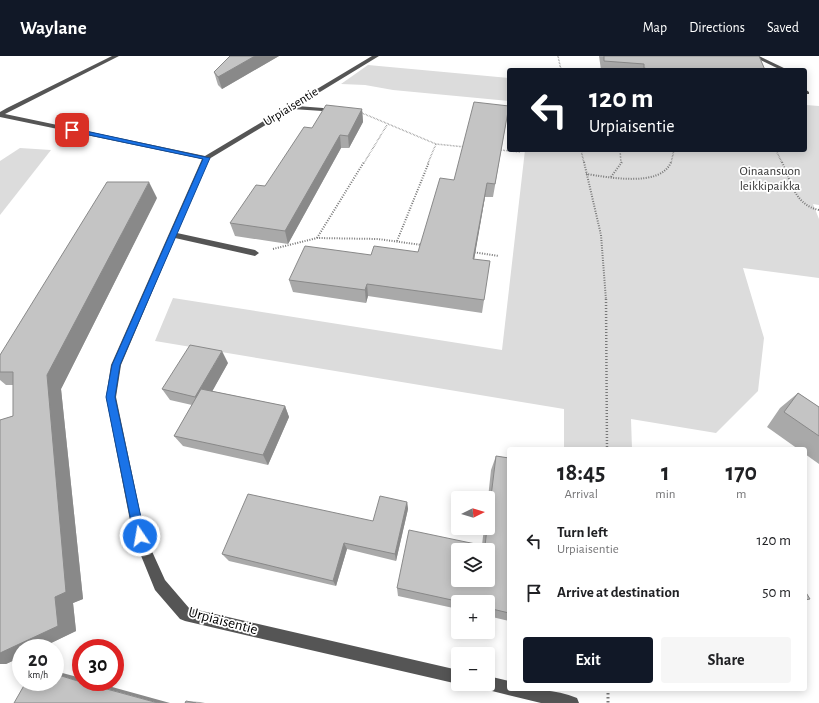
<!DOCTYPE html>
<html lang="en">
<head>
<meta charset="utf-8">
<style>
	:root { --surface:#fff; --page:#f6f6f6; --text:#202124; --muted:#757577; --accent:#111827 }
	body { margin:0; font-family:"Alegreya Sans",sans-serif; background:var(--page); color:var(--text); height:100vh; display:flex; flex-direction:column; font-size:15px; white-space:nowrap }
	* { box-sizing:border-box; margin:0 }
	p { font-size:13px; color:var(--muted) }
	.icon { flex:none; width:22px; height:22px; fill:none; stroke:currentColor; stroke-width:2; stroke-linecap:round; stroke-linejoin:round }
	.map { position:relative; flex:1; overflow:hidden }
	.side { position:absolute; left:507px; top:391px; width:300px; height:244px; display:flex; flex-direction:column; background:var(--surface); border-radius:4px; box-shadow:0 2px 10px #0003 }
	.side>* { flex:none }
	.top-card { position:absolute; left:507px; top:12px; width:300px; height:84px; border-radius:4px; box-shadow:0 2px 10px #0003; background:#111827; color:#fff; overflow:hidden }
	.needle { width:26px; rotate:85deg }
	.tools { position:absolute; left:451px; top:435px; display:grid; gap:8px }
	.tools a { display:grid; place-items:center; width:44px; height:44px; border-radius:4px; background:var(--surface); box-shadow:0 2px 10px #0003; font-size:20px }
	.speed { position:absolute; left:12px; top:583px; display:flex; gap:8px; font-size:20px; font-weight:700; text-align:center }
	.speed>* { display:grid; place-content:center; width:52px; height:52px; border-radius:50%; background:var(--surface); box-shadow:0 2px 10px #0003; line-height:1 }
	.speed small { font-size:10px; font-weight:400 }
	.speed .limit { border:6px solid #d22; background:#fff; color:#111 }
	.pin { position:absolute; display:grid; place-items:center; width:34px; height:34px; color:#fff; margin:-17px; border-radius:8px; box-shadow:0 2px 6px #0006 }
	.me { position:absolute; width:44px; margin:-22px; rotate:348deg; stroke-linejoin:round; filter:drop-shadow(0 0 3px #0008) }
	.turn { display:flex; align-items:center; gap:14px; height:84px; padding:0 16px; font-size:18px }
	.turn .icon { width:52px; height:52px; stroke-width:2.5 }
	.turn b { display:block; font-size:28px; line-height:34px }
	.eta { display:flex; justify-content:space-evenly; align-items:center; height:68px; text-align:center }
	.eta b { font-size:24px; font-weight:600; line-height:28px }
	.cta { display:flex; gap:8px; margin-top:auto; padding:8px 16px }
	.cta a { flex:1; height:46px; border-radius:4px; background:var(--accent); color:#fff; font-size:16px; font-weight:600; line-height:46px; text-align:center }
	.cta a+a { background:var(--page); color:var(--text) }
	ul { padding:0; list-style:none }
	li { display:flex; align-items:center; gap:12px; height:52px; padding:0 16px }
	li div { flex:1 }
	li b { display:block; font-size:15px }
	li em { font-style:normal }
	header { display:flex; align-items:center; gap:24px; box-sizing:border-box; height:56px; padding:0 20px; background:var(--accent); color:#fff }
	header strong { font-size:19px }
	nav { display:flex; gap:22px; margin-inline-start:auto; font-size:14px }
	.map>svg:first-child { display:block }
</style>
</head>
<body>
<header>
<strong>Waylane</strong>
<nav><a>Map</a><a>Directions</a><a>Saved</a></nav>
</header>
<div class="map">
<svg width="819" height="647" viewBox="0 0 819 647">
	<rect width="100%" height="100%" fill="#fff"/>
	<g fill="#dcdcdc">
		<polygon points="368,9 509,22 509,45 393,34 365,29 341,28"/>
		<polygon points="806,49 819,50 819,149 813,148 819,163 819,222 743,212 764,282 758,335 716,377 631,363 632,393 564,393 564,353 155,285 173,242 502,294 525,94 805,94"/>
		<polygon points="20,92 51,94 0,159 0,105"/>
	</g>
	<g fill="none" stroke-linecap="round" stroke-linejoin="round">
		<g stroke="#777" stroke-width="1.5" stroke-dasharray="0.5 1" stroke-linecap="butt">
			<polyline points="558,0 561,14"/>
			<polyline points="362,57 436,88 465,91"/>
			<polyline points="500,94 520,96"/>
			<polyline points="581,94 584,107"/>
			<polyline points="620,94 621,107"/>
			<polyline points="776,94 782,107"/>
			<polyline points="364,107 387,69"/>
			<polyline points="428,107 436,88"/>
			<polyline points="671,107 674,94"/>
		</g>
		<g stroke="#777" stroke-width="2" stroke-dasharray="1 1.5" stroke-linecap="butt">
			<polyline points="584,106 601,179 606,244"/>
			<path d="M782 106C791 126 795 149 819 154"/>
			<path d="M586 118C607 121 661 132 671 106"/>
			<polyline points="611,121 622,106"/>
			<polyline points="317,182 364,106"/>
			<polyline points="397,185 429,106"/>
			<polyline points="273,193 317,182 378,183 422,189"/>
			<polyline points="472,196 499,200"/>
		</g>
		<polyline stroke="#777" stroke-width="2.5" stroke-dasharray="1 2" stroke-linecap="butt" points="606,243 607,393"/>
		<polyline stroke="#777" stroke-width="3" stroke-dasharray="1.5 2.5" stroke-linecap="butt" points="608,633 608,647"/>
		<g fill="#555" fill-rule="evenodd">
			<polygon points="112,0 119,0 5,58 205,100 372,0 379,0 297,50 336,53 338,54 338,56 292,53 209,103 177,177 255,194 259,197 255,200 175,182 121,309 116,341 145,480 165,524 189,552 458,614 458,628 185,565 180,563 155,534 133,480 106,341 111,309 202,103 0,61 0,56 7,52"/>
			<polygon points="752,0 759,0 788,14 781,14"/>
			<polygon points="805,33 809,36 809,38 805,38"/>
			<path d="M488 620 509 625V633C532 633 555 633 577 642L579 647H541L488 634 483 632 481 628H488Z"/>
		</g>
	</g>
	<g fill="#a9a9a9">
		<polygon points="230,0 279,0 222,33 218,29 214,16"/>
		<polygon points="599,0 759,0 765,14 601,14"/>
		<polygon points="509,50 493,141 485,141 474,203 484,244 482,257 368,240 366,247 293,236 289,224 371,199 418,196 454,124"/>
		<polygon points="362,53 363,66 349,92 341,92 288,188 235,180 230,167 265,130 312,72"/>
		<polygon points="157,142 61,333 83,543 73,547 76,575 6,608 0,608 0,364 13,360 13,329 6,329 0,324 0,299"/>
		<polygon points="228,307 212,335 285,350 289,361 268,409 183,390 174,380 192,349 170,344 162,333"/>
		<polygon points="798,337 819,351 819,408 805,398 805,393 798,393 767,371 780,352"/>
		<polygon points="496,400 509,402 509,565 488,560 488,546 458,546 458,553 398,540 397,532 482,489 484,472 488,472 488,442 491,414"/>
		<polygon points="407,446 408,453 396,505 347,493 336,530 229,505 222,498 373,465"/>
		<polygon points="186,645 200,646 205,647 185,647"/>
	</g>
	<g fill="#898989">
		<polygon points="255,0 279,0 222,33 218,21"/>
		<polygon points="362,53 363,66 349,92 348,80"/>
		<polygon points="340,79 341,92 288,188 285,175"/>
		<polygon points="149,126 157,142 61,333 83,543 73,547 76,575 41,592 21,592 21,601 6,608 0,608 0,597 55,541 47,319"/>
		<polygon points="487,127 485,141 472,216 473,203"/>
		<polygon points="367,228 368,240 366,247 365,234"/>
		<polygon points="222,295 228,307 203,352 195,341"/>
		<polygon points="285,350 289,361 268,409 263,399"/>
		<polygon points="407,446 408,453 396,505 395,498"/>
		<polygon points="344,487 347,493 336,530 333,525"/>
		<polygon points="55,615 81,622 81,626 55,618"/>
		<polygon points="82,626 94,626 170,647 158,647"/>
	</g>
	<g fill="#c4c4c4" stroke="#898989" fill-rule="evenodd">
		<polygon points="230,0 255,0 218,21 214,16"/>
		<polygon points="604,0 759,0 765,14 648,14 648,13 644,12 644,8 604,5"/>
		<polygon points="474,46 509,50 495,128 487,127 473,203 490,205 484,244 367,228 365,234 289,224 305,190 371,199 374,190 418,196 440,122 454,124"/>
		<polygon points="326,49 362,53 348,80 340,79 285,175 230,167 256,129 265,130 304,71 312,72"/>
		<polygon points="107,126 149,126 47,319 66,536 55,541 58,570 0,597 0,364 13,360 13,316 0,316 0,299"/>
		<polygon points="190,289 222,295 195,341 162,333"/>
		<polygon points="201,333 285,350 263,399 174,380"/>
		<polygon points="798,337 819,351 819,380 784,356"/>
		<path d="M496 400 509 402V557L488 552V546H461L397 532 409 474 485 490 487 472H488V465ZM458 494H488V524H458Z"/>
		<polygon points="248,438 373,465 380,440 407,446 395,498 344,487 333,525 222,498"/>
		<polygon points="805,535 810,543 805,544"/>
		<polygon points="55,618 81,626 158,647 14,647 26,626 55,626"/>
		<polygon points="186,645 196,647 185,647"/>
	</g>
	<polygon fill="#1a73e8" stroke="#114b97" points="72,72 210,102 120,309 115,341 145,480 143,484 140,486 136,484 134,480 106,341 112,309 203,103 70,75 70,73"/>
	<g text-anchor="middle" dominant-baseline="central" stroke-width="3.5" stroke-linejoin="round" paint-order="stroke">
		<g font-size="13" fill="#000" stroke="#fff">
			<text transform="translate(291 51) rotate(-32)">Urpiaisentie</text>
		</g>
		<g font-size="13" fill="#333" stroke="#fff">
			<text x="770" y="115">Oinaansuon<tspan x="770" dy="15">leikkipaikka</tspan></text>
		</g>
		<g font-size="15" fill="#000" stroke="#fff">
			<text transform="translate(223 565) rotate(15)">Urpiaisentie</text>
		</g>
	</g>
</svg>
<div class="tools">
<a><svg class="needle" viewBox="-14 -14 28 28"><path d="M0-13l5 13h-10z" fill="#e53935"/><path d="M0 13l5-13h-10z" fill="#757577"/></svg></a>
<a><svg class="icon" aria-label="layers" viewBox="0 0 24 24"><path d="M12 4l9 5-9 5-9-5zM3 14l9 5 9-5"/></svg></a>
<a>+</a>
<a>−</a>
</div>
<div class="speed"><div>20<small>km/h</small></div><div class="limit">30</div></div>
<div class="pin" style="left:72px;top:74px;background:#d93025"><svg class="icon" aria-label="arrive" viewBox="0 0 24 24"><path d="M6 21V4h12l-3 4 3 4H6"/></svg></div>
<svg class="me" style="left:140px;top:480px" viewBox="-20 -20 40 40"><circle r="17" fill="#1a73e8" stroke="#fff" stroke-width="3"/><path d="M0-11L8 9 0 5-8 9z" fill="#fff"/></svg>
<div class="top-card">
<div class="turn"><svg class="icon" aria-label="left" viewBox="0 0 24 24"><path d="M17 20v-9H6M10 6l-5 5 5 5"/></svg><div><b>120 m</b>Urpiaisentie</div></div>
</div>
<section class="side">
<div class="eta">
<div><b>18:45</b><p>Arrival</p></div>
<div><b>1</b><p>min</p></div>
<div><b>170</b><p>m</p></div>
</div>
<ul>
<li><svg class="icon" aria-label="left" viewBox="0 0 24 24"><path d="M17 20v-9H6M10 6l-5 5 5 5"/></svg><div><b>Turn left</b><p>Urpiaisentie</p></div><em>120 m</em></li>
<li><svg class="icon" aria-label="arrive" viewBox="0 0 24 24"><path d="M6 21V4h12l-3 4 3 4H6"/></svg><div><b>Arrive at destination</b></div><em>50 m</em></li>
</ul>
<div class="cta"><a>Exit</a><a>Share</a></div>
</section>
</div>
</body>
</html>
